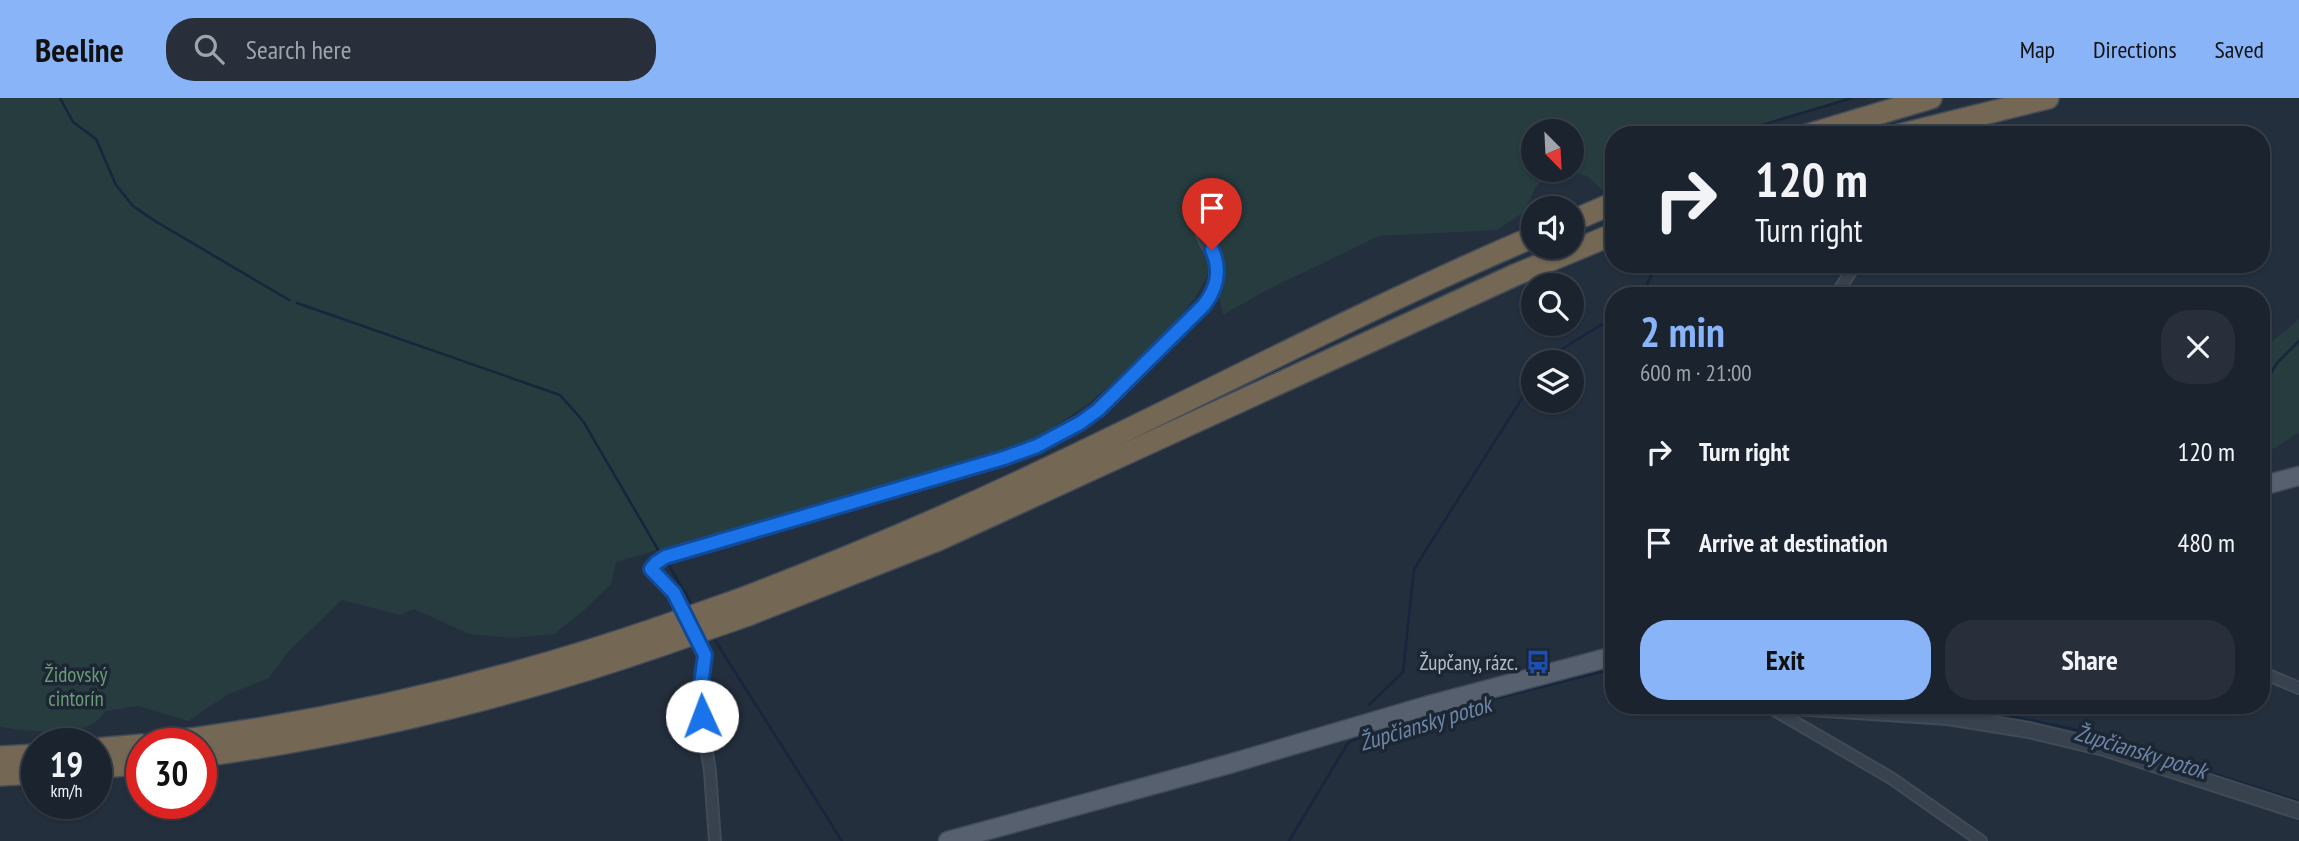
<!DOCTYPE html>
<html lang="en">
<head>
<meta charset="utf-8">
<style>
	:root { --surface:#1b232e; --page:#282f3a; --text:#f1f3f6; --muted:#a0a4aa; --line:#39404a; --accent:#8ab4f8 }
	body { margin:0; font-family:"PT Sans Narrow",sans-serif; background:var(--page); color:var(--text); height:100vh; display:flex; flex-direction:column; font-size:26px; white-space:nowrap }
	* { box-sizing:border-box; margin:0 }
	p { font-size:23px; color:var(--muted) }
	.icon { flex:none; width:38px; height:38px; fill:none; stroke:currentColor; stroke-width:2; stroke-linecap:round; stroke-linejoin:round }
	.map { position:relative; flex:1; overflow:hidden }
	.details { position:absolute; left:1605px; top:189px; width:665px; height:427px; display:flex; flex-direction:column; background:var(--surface); border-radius:28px; box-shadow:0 2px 5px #0004,0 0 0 2px var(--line) }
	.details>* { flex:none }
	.banner { position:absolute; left:1605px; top:28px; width:665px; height:147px; border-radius:28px; box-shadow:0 2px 5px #0004,0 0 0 2px var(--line); background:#1b232e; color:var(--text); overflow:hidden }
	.needle { width:46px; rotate:156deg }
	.tools { position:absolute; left:1521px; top:21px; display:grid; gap:14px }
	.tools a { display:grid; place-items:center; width:63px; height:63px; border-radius:50%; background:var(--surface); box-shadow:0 2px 5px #0004,0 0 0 2px var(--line); font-size:35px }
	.speed { position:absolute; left:21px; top:630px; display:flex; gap:14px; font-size:35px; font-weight:700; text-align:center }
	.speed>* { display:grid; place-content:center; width:91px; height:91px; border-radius:50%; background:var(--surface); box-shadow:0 2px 5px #0004,0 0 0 2px var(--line); line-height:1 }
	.speed small { font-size:18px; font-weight:400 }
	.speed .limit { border:10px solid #d22; background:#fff; color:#111 }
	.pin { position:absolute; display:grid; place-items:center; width:60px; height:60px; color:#fff; margin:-72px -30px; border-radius:50% 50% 50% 0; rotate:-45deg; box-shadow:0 0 7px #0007 }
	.pin .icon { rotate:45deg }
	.me { position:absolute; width:77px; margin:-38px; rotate:358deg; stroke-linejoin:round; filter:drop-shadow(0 0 5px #0008) }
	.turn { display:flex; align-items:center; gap:24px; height:147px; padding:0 35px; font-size:32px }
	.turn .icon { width:91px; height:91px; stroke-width:2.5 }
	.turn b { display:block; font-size:49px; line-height:60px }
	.round { display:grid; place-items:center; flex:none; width:74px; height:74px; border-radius:28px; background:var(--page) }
	.summary { display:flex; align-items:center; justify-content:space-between; height:119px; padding:0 35px }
	h1 { font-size:42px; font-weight:600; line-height:52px; color:var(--accent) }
	.primary-button { display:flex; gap:14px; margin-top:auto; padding:14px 35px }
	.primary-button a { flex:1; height:80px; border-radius:28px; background:var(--accent); color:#111; font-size:28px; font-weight:600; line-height:80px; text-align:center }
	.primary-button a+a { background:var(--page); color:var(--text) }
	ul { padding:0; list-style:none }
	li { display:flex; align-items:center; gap:21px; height:91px; padding:0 35px }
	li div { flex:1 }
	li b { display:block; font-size:26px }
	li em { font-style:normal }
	header { display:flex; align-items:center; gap:42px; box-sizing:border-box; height:98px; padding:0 35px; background:var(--accent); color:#111 }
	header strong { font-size:33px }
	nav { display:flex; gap:38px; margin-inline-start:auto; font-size:24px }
	.search { width:490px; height:63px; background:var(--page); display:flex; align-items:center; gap:18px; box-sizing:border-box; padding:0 24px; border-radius:28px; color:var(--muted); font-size:26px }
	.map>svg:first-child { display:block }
</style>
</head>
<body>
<header>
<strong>Beeline</strong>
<div class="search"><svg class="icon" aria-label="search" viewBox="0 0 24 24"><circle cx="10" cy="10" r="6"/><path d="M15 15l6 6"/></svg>Search here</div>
<nav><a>Map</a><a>Directions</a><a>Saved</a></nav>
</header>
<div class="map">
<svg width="2299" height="743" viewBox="0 0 2299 743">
	<rect width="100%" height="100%" fill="#242f3e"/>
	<g fill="#263c3f" fill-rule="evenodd">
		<path d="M0 0H1854L1732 37H1614L1613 90 1604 94 1587 78 1570 73 1548 77 1536 88 1524 114 1497 132 1379 138 1265 193 1223 217 1218 195 1209 175 1195 200 1156 246 1087 307 1034 342 899 383 616 464 611 486 584 512 554 536 512 540 469 536 414 511 400 517 342 502 288 554 269 580 227 597 188 623 139 608 105 613C90 643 28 633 0 629ZM1533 33H1572V72H1533Z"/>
		<polygon points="2299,221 2299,334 2275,350 2261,353 2261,253"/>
	</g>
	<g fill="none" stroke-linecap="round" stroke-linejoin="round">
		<g stroke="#17263c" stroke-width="2.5">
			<polyline points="60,0 73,24 96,41 116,87 133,108 155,123 289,202"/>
			<polyline points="1728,37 1852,0"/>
			<polyline points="1641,198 1657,166"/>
			<polyline points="297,205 560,297 583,323 660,455"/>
			<polyline points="1548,264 1557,254 1614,219"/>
			<polyline points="2261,291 2277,265 2299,243"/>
			<polyline points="667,464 694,510"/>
			<polyline points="713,539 842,743"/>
			<polyline points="1369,607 1403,574 1414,471 1533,283"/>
			<polyline points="1939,607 1998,615 2073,631 2135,648 2171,662 2299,703"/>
			<polyline points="1289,743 1348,645 1353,642 1463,609 1608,572"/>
		</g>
		<g stroke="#414a57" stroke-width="14">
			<g id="minor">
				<polyline points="1835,198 1856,166"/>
				<polyline points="2261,574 2299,590"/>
				<polyline points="1769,609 1891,680 1981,743"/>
				<path d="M715 743 710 674 699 601 705 557 674 495 651 471 656 465 665 459 1004 360 1062 335 1098 312 1211 198C1232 157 1194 149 1202 121"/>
			</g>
		</g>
		<g stroke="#414a57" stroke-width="18">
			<polyline id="tertiary" points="1762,607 1948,619 2029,632 2104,650 2299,713"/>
		</g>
		<g stroke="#414a57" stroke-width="21">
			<g id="primary">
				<polyline points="2261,388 2299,378"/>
				<polyline points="948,743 1229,666 1426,608 1614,558"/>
			</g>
		</g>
		<g stroke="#434c59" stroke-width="24">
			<g id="motorway">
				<polyline points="1807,37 1931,0"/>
				<polyline points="1899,37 2048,0"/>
				<polyline points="1572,123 1614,105"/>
				<path d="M738 502C843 462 948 418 1050 369 1211 293 1369 209 1533 139"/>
				<polyline points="748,517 938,442 1515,177 1614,136"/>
				<path d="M153 646C324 625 495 586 658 530"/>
				<polyline points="96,651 142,647"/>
				<path d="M201 658C358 637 515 598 665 546"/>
				<polyline points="0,659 37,657"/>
				<polyline points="96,670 142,665"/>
				<polyline points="0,677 37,675"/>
			</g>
		</g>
		<use href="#minor" stroke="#38414e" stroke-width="10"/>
		<use href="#tertiary" stroke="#38414e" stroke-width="14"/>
		<use href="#primary" stroke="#56606e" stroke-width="18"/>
		<use href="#motorway" stroke="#746855" stroke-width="21"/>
		<g stroke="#434c59" stroke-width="24" stroke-linecap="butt">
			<g id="motorway-bridge">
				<polyline points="658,530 738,502"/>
				<polyline points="665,546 748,517"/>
			</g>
		</g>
		<use href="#motorway-bridge" stroke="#746855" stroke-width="21"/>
	</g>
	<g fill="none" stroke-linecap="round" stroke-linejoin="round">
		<g stroke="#114b97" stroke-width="18">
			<path id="route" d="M702 618 699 601 705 557 674 495 651 471 656 465 665 459 1004 360 1037 348 1080 325 1098 312 1204 207C1218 189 1221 172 1212 152"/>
		</g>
		<use href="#route" stroke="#1a73e8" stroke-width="12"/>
	</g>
	<defs>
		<g id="bus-bare" transform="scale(1.89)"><path d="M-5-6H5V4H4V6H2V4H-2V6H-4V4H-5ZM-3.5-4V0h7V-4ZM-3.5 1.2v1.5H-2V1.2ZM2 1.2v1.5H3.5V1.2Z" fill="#1a4fb4" stroke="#1d2633" stroke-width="2.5" paint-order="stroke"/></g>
	</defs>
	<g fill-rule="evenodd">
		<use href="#bus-bare" x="1538" y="564"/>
	</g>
	<g text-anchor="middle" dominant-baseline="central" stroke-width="7" stroke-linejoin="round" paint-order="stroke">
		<g font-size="21" fill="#b4bcc9" stroke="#1d2633" text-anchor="end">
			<text x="1518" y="564">Župčany, rázc.</text>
		</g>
		<g font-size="21" fill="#6b9a76" stroke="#1d2633">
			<text x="76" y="576">Židovský<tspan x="76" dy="24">cintorín</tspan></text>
		</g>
		<g font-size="23" font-style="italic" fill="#6d86a8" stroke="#1d2633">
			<text transform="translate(1425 625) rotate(-17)">Župčiansky potok</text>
			<text transform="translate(2141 653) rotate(17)">Župčiansky potok</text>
		</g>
	</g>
</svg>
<div class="tools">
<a><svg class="needle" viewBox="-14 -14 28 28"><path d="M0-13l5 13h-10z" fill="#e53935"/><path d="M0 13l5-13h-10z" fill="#a0a4aa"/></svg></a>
<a><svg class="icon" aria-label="sound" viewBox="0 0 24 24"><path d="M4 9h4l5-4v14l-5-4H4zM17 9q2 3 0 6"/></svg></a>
<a><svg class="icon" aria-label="search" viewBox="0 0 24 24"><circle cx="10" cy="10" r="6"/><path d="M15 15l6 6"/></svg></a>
<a><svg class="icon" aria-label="layers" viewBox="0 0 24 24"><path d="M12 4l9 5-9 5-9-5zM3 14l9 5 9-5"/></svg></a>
</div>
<div class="speed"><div>19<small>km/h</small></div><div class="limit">30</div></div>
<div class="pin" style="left:1212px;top:152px;background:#d93025"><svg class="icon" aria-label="arrive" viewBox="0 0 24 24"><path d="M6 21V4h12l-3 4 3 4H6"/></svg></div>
<svg class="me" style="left:702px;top:618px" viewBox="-20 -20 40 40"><circle r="19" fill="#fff"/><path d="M0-13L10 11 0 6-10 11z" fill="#1a73e8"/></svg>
<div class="banner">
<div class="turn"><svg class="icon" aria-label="right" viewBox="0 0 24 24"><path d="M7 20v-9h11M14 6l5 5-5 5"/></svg><div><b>120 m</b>Turn right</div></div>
</div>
<section class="details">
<div class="summary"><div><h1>2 min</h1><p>600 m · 21:00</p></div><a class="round"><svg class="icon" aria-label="close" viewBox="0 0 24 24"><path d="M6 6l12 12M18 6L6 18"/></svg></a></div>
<ul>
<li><svg class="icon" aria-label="right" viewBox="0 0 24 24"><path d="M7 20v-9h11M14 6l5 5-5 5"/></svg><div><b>Turn right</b></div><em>120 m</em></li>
<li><svg class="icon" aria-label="arrive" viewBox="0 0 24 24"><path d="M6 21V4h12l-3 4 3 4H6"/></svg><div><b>Arrive at destination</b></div><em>480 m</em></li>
</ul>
<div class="primary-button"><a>Exit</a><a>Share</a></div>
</section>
</div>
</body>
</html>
